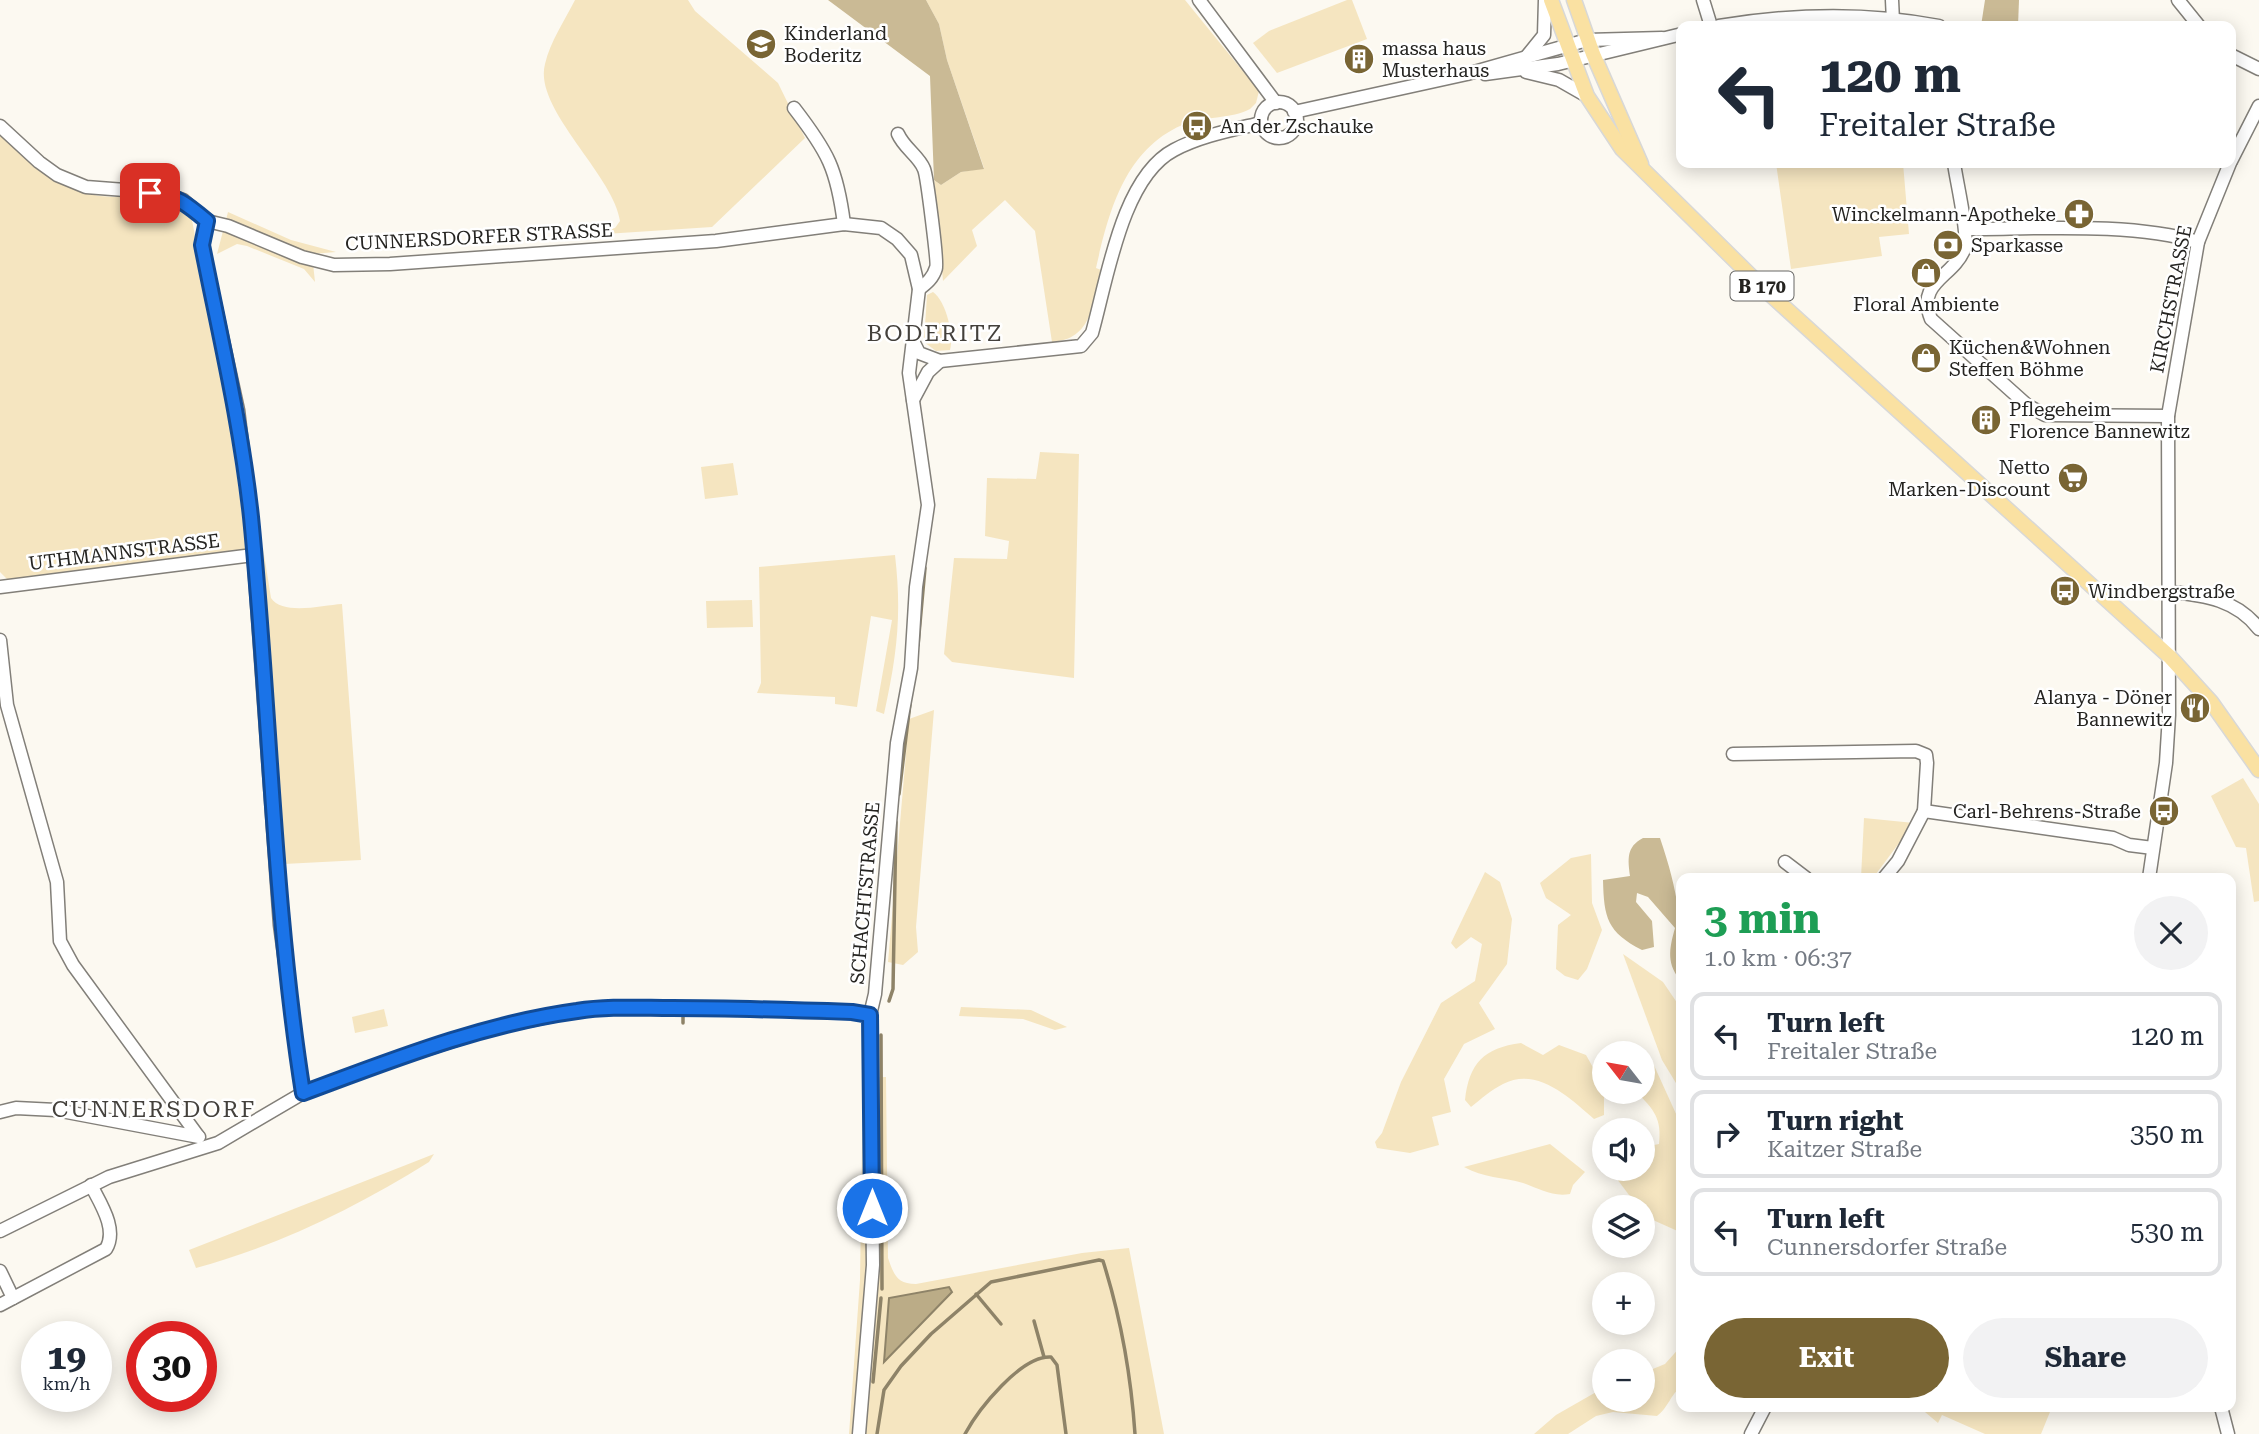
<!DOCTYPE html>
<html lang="en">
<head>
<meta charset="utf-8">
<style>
	:root { --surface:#fff; --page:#f2f2f3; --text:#1f2937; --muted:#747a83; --line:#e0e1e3; --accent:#796534 }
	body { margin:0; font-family:"Roboto Serif",serif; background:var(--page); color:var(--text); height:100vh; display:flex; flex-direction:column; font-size:26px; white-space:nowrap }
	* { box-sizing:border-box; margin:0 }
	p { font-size:23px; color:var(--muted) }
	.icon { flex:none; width:38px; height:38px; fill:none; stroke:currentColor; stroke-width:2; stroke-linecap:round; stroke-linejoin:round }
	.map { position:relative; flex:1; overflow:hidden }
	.drawer { position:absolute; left:1676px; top:873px; width:560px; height:539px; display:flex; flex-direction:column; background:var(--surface); border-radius:14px; box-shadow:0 4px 18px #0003 }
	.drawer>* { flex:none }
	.top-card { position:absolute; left:1676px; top:21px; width:560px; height:147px; border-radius:14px; box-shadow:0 4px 18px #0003; background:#fff; color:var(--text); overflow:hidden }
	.needle { width:46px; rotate:301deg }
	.tools { position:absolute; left:1592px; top:1041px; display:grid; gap:14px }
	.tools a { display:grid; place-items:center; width:63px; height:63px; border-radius:50%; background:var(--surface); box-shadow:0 4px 18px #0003; font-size:35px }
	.speed { position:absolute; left:21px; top:1321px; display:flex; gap:14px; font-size:35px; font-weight:700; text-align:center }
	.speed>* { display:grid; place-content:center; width:91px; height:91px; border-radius:50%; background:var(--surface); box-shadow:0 4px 18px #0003; line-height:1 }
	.speed small { font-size:18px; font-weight:400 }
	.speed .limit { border:10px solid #d22; background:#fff; color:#111 }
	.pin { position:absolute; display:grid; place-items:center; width:60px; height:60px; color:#fff; margin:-30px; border-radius:14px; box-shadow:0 4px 10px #0006 }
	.me { position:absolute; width:77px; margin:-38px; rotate:0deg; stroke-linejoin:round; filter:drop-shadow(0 0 5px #0008) }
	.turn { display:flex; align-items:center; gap:24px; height:147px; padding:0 28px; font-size:32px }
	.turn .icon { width:91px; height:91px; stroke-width:2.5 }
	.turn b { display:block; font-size:49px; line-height:60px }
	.round { display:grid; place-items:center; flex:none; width:74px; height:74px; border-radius:37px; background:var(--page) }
	.summary { display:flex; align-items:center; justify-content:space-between; height:119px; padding:0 28px }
	h1 { font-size:42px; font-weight:700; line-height:52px; color:#1e9e55 }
	.action { display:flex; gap:14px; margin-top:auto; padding:14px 28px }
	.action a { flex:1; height:80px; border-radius:42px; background:var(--accent); color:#fff; font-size:28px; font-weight:700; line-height:80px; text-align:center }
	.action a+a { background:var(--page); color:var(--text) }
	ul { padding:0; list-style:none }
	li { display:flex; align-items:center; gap:21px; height:88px; margin:0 14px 10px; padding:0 14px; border:4px solid var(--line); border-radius:14px }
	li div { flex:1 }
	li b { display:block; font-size:26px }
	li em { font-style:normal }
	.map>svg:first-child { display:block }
</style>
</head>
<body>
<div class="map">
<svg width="2259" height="1434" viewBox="0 0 2259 1434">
	<rect width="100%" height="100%" fill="#fcf9f1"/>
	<g fill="#f5e5c0">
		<path d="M575 0H688L695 11 778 83 805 138 712 227 590 235 615 228 620 221C614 175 533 109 545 64 550 42 565 20 575 0Z"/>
		<path d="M926 0H1185L1259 91 1256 103 1250 109C1231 119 1207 116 1187 123 1125 147 1109 211 1096 268L1101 270C1092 304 1093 339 1052 342L1035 231 1005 200 972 230 977 246 943 281 934 180 941 185 961 172 984 168 947 60 939 24Z"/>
		<polygon points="1347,0 1352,0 1367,39 1277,73 1253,43 1269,31"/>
		<path d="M0 134C27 158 53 185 90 194 126 203 167 186 192 220L227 409 247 545 244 550 9 581 0 572Z"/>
		<polygon points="1776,163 1903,163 1909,234 1879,237 1882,256 1791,269"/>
		<polygon points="228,212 291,240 336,252 312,254 315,282 304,269 247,246 237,244 217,254"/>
		<path d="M933 292C946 301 954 335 950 350L936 351 924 342 927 295Z"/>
		<polygon points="1040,452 1079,454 1074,678 952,662 944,654 954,558 1007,559 1009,541 985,536 987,478 1036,479"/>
		<polygon points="733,463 738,495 705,499 701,467"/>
		<path d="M263 548 271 598C283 616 323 605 342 604L361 860 284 864 264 609Z"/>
		<path d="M895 555C902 615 897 655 884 714L876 711 892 620 871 616 857 707 835 704V697L757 693 761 683 759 567Z"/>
		<polygon points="752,600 753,627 707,628 706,601"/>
		<polygon points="934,710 916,927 918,952 903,965 888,962 909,719"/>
		<polygon points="2243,778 2259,804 2259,901 2254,902 2246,848 2236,847 2211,796"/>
		<polygon points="1864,818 1914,823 1873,878 1861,878"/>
		<polygon points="1591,854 1592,903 1602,930 1587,969 1578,980 1565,976 1556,969 1558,925 1571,915 1546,898 1540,883 1571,858"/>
		<polygon points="1485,872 1500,882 1512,919 1507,964 1479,1003 1495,1029 1464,1044 1444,1079 1451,1112 1432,1117 1439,1145 1410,1153 1377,1148 1375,1142 1382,1133 1401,1082 1441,1003 1475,981 1482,944 1471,937 1456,949 1451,943"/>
		<polygon points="1623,954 1663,982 1682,1010 1682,1093 1662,1060"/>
		<polygon points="961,1007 1031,1010 1067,1027 1055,1030 1023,1019 959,1016"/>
		<polygon points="384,1009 388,1026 355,1033 352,1017"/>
		<path d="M1521 1043 1543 1055 1559 1045 1586 1055 1604 1087V1115L1594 1119C1570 1098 1537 1066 1503 1084 1491 1090 1481 1099 1471 1107L1465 1100C1469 1063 1484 1048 1521 1043Z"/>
		<path d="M1652 1061 1682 1127V1233L1644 1216 1643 1208 1638 1207 1611 1171 1643 1169V1147L1659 1144C1662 1119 1654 1109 1636 1092H1643V1063Z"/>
		<path d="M886 1077 888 1258C894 1275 897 1284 916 1284L1082 1253 1129 1248 1164 1434H849L860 1280 863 1078Z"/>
		<path d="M1550 1144 1585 1172 1573 1185 1570 1194C1552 1197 1540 1189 1523 1183 1503 1177 1483 1178 1464 1167Z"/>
		<path d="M434 1154 429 1162C357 1207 278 1246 196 1268L189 1250Z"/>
		<path d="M1682 1345V1386C1670 1395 1668 1408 1657 1416L1613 1412 1596 1416 1568 1434H1534L1556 1415 1605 1387V1400H1643V1373L1665 1364Z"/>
		<polygon points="1919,1407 2052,1407 2041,1434 1985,1434 1942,1415 1938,1423"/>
	</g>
	<g fill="#caba95">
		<polygon points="828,0 926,0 939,24 947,60 984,169 961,172 941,185 934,180 930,76"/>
		<polygon points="1985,0 2019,0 2018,26 1981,26"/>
		<path d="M1643 838H1660C1679 894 1682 924 1682 982 1666 965 1669 949 1675 928L1648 897 1637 893 1636 902 1652 921 1654 947 1642 950C1607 932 1604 918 1603 880L1630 876C1628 859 1626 847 1643 838Z"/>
	</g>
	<polygon fill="#bbac87" stroke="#8e8368" stroke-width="2" points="949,1287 952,1292 884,1362 889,1298"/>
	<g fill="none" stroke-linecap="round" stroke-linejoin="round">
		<g stroke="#8e8368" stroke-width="3.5">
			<polyline points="918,645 925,568"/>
			<polyline points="899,794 910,704"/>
			<polyline points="889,1001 893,989 896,822"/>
			<polyline points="683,1023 683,1016"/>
			<polyline points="881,1035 882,1289"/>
			<polyline points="976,1294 1001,1324"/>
			<polyline points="1034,1321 1044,1357"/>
			<polyline points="873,1382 881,1298"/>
			<path d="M877 1434 884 1390 901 1366 931 1334 991 1282 1099 1260 1103 1261C1121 1318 1131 1375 1135 1434"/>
			<path d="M965 1434C978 1410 1021 1355 1051 1357L1057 1365 1066 1434"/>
		</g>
		<g stroke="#827f79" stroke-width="15">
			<g id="minor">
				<polyline points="1199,0 1276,103"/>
				<polyline points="1703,0 1711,26"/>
				<polyline points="1892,0 1893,21"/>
				<polyline points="2178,0 2199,26"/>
				<path d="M1719 26C1791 14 1867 12 1939 26"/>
				<polyline points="2231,55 2259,69"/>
				<polyline points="1527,56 1544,35 1545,0"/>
				<polyline points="1526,72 1559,80 1587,96"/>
				<polyline points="1485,74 1558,64 1682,34"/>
				<circle cx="1279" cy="120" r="18"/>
				<path d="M794 108C828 152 837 169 844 224"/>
				<polyline points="1294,112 1467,74 1587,40 1662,38"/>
				<polyline points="0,126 39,162 57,175 86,187 164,193 183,200 207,221 228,226 302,257 334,265 390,264 716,241 844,224 881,228 897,239 911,255 919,289 909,373 928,505 916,587 911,668 897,743 875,994 870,1015 873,1265 859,1434"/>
				<path d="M898 134C904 148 919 156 924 169 927 176 938 263 936 268 933 278 927 283 919 289"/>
				<polyline points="2231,161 2259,106"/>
				<path d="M1954 163C1956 180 1970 237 1964 250 1952 278 1916 282 1931 319L2027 405 2045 415 2168 416"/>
				<polyline points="207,221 202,245 238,410 251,519 280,925 303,1093"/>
				<path d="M1966 229C2036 229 2131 222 2198 242"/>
				<path d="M914 343 919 353 940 361 1081 346 1092 333C1107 280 1122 177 1174 150 1200 136 1232 130 1261 123"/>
				<polyline points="913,400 928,372 940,361"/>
				<polyline points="0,587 253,555"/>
				<path d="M2171 592C2205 595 2237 600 2259 629"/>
				<polyline points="0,640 7,705 57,882 60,941 73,965 198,1136"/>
				<polyline points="1733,754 1916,751 1926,755 1927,763 1924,811"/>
				<polyline points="1785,862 1806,878"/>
				<polyline points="1884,878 1898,861 1924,811 2113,838 2129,845 2153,848"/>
				<polyline points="2149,878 2166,763 2169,715 2168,416 2198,242 2230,163"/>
				<polyline points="0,1112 16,1108 56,1110 199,1137"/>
				<polyline points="0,1231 109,1177 218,1143 303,1093 405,1056 493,1028 577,1011 618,1007 852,1011 870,1015"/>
				<polyline points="0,1271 13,1298"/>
				<path d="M0 1305 106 1249C118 1229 100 1203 91 1185"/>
				<polyline points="2221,1407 2228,1434"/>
				<polyline points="1751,1434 1765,1407"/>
			</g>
		</g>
		<g stroke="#d8d8d7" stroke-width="17">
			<g id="major">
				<polyline points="1551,0 1587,96 1622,149 1761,286 2170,657 2211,702 2259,770"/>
				<polyline points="1574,0 1593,54 1641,164"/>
			</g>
		</g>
		<use href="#minor" stroke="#fff" stroke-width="12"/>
		<use href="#major" stroke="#fae1a2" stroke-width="14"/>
	</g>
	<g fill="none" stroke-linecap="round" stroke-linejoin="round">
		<g stroke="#114b97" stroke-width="18">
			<path id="route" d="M150 193C175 194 188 205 207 221L202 245C220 336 241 424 251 517 270 709 273 902 303 1093 392 1060 482 1024 577 1011 608 1006 640 1008 672 1008 732 1008 792 1010 852 1012L870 1015 872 1208"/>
		</g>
		<use href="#route" stroke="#1a73e8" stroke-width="12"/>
	</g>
	<defs>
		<g id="school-disc" transform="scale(1.575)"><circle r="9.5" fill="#796534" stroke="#fff"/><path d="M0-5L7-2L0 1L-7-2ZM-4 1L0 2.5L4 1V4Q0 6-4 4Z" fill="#fff"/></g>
		<g id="building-disc" transform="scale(1.575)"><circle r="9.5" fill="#796534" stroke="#fff"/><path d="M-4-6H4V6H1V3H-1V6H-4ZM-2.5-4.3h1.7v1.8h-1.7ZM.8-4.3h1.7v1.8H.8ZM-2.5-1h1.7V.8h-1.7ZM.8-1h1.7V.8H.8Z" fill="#fff"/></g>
		<g id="bus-disc" transform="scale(1.575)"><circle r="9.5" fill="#796534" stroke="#fff"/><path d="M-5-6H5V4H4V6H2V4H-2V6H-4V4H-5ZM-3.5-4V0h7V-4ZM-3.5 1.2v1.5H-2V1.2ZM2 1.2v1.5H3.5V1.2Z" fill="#fff"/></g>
		<g id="pharmacy-disc" transform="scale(1.575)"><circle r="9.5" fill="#796534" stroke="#fff"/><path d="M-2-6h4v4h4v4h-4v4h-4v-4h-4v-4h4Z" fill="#fff"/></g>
		<g id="bank-disc" transform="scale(1.575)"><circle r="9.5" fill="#796534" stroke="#fff"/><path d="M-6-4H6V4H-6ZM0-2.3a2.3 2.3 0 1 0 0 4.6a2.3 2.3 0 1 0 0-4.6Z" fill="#fff"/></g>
		<g id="shop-disc" transform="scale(1.575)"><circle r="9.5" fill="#796534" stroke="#fff"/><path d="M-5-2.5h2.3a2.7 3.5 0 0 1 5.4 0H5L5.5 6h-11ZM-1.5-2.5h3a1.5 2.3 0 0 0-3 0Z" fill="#fff"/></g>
		<g id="supermarket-disc" transform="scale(1.575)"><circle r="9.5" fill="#796534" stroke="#fff"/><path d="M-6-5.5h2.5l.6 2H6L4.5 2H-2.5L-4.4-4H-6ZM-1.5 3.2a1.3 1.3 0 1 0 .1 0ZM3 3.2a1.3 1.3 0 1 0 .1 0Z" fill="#fff"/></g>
		<g id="restaurant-disc" transform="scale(1.575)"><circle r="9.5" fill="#796534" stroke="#fff"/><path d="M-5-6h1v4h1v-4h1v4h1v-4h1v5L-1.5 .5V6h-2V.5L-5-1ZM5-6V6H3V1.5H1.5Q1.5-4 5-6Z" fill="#fff"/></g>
	</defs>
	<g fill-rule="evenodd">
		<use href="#school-disc" x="761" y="44"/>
		<use href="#building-disc" x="1359" y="59"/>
		<use href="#bus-disc" x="1197" y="126"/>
		<use href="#pharmacy-disc" x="2079" y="214"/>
		<use href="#bank-disc" x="1948" y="245"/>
		<use href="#shop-disc" x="1926" y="273"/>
		<use href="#shop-disc" x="1926" y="358"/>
		<use href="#building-disc" x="1986" y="420"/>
		<use href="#supermarket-disc" x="2073" y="478"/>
		<use href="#bus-disc" x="2065" y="591"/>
		<use href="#restaurant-disc" x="2195" y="708"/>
		<use href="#bus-disc" x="2164" y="811"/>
	</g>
	<g text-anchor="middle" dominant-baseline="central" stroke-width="5" stroke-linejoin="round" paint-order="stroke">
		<rect fill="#fff" stroke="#666664" stroke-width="2" x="1730.5" y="271.5" width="63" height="29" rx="5"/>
		<g font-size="18" font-weight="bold" fill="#252421">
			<text x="1762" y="286">B 170</text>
		</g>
		<g font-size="19" fill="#252421" stroke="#fff" text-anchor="start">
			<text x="784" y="33">Kinderland<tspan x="784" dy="22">Boderitz</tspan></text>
			<text x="1382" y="48">massa haus<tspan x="1382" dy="22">Musterhaus</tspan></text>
			<text x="1220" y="126">An der Zschauke</text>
			<text x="2056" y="214" text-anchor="end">Winckelmann-Apotheke</text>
			<text x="1971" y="245">Sparkasse</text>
			<text x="1926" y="304" text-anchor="middle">Floral Ambiente</text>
			<text x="1949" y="347">Küchen&amp;Wohnen<tspan x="1949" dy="22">Steffen Böhme</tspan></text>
			<text x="2009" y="409">Pflegeheim<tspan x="2009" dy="22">Florence Bannewitz</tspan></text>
			<text x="2050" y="467" text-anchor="end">Netto<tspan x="2050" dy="22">Marken-Discount</tspan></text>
			<text x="2088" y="591">Windbergstraße</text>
			<text x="2172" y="697" text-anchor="end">Alanya - Döner<tspan x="2172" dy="22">Bannewitz</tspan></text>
			<text x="2141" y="811" text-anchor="end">Carl-Behrens-Straße</text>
		</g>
		<g font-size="19" fill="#252421" stroke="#fff">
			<text transform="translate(479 237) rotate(-3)">CUNNERSDORFER STRASSE</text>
			<text transform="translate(2171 299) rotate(-79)">KIRCHSTRASSE</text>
			<text transform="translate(124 552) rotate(-7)">UTHMANNSTRASSE</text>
			<text transform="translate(865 893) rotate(-85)">SCHACHTSTRASSE</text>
		</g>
		<g font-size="23" letter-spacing="2" fill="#44413c" stroke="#fff">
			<text x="935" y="333">BODERITZ</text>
			<text x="154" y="1109">CUNNERSDORF</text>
		</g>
	</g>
</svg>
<div class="tools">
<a><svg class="needle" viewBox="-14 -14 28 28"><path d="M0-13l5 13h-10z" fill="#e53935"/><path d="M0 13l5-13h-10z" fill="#747a83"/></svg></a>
<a><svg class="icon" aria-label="sound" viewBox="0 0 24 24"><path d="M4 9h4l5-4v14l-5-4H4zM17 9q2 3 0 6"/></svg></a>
<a><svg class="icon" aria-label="layers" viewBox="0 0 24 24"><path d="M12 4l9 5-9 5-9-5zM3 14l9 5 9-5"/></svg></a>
<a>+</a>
<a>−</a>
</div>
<div class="speed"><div>19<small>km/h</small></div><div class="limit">30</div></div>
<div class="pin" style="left:150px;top:193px;background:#d93025"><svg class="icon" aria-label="arrive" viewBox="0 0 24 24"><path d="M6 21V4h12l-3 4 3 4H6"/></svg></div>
<svg class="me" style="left:872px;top:1208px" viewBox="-20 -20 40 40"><circle r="17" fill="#1a73e8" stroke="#fff" stroke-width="3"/><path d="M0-11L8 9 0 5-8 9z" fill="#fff"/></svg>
<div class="top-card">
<div class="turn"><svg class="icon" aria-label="left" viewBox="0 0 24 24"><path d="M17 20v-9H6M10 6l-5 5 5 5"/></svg><div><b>120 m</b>Freitaler Straße</div></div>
</div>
<section class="drawer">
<div class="summary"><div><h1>3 min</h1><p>1.0 km · 06:37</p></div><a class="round"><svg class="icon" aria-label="close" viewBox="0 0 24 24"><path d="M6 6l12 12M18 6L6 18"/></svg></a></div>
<ul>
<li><svg class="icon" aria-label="left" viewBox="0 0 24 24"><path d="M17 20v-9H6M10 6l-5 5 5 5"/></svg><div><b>Turn left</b><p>Freitaler Straße</p></div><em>120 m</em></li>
<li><svg class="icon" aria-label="right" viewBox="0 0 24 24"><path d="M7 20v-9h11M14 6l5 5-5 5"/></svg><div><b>Turn right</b><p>Kaitzer Straße</p></div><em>350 m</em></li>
<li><svg class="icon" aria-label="left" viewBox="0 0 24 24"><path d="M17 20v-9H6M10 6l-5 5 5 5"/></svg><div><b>Turn left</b><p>Cunnersdorfer Straße</p></div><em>530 m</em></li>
</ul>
<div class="action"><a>Exit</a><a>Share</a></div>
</section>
</div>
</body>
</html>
